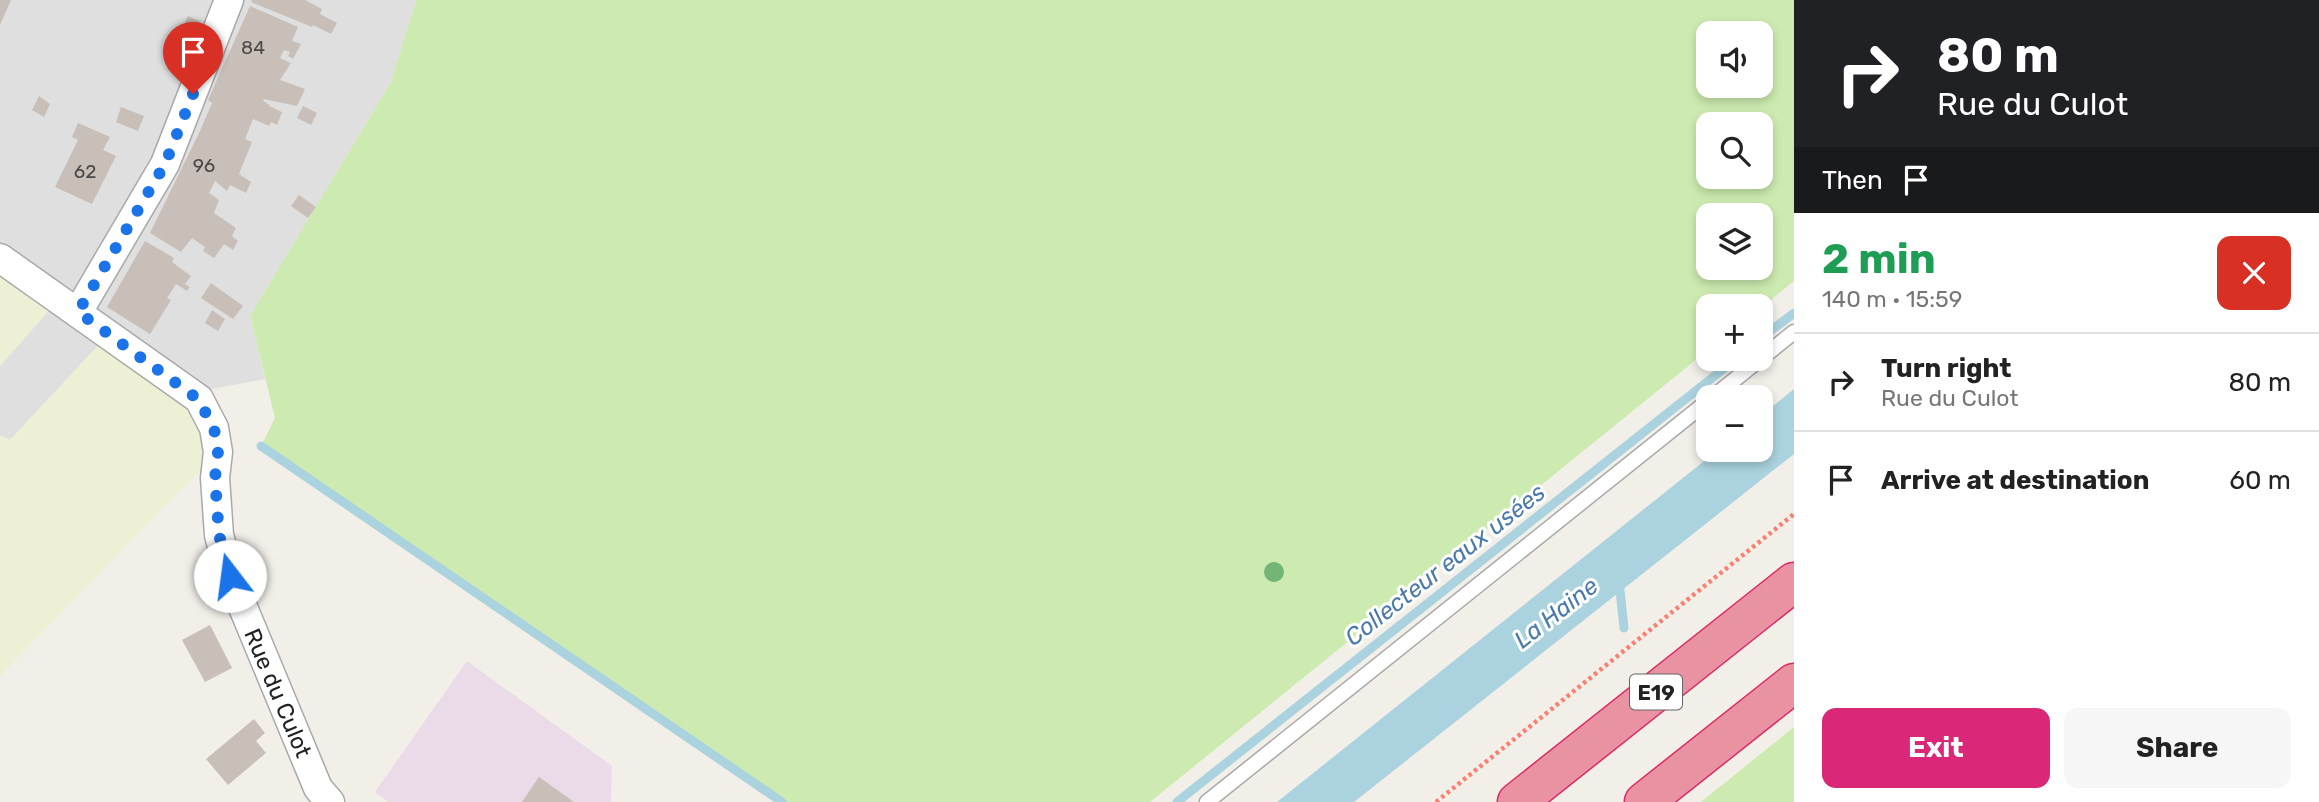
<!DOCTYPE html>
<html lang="en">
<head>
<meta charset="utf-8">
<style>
	:root { --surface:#fff; --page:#f6f6f6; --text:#222; --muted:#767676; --line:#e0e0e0; --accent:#db2777 }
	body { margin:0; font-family:Rubik,sans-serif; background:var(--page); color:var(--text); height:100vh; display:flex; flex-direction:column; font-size:26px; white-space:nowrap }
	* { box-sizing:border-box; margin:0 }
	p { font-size:23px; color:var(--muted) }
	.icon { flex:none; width:38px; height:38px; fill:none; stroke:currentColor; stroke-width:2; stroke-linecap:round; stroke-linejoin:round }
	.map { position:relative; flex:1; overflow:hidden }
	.side { display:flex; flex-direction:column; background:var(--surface); width:525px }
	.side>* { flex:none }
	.top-card { background:#202124; color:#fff; overflow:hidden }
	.tools { position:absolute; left:1696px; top:21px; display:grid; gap:14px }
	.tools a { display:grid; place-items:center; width:77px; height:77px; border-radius:14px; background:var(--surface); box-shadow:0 4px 10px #0003; font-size:35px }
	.pin { position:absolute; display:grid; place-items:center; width:60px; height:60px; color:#fff; margin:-72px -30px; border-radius:50% 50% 50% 0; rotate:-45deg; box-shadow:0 0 7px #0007 }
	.pin .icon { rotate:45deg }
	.me { position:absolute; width:77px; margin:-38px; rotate:345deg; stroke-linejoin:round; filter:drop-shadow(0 0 5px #0008) }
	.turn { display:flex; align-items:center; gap:24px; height:147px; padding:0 28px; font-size:32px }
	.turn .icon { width:91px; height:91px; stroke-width:2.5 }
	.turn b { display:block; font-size:49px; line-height:60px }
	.then { display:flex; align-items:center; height:66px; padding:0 28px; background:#0003; gap:14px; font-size:26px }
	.round { display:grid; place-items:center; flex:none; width:74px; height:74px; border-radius:14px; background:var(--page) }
	.head { display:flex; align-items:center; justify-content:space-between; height:119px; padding:0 28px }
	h1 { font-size:42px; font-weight:700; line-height:52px; color:#1e9e55 }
	.primary-button { display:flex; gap:14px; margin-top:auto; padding:14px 28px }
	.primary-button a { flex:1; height:80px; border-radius:14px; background:var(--accent); color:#fff; font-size:28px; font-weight:700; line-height:80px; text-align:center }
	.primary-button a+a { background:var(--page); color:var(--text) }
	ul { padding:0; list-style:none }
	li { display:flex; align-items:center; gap:21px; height:98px; padding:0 28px; border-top:2px solid var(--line) }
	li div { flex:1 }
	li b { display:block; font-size:26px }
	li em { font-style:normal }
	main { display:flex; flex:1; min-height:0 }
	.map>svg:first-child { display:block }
</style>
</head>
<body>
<main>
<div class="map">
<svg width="1794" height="802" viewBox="0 0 1794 802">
	<rect width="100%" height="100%" fill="#f2efe9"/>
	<polygon fill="#e0dfdf" points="0,0 416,0 391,82 250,316 265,379 190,393 109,334 10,440 0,435 0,366 59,299 0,258"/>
	<polygon fill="#ebdbe8" points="467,661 612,766 611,802 388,802 375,792"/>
	<g fill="#eef0d5">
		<polygon points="0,258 59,299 0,366"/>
		<polygon points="109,334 199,399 218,452 0,676 0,435 10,440"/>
	</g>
	<g fill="#cdebb0" fill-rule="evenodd">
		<path d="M416 0H1794V281L1761 308 1760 306H1708V350L1150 802H782L261 446 275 418 250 316 391 82ZM1708 33H1760V86H1708ZM1708 124H1760V177H1708ZM1708 215H1760V268H1708Z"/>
		<polygon points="1794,727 1794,802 1701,802"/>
	</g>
	<polygon fill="#aad3df" points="1794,389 1794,454 1354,802 1277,802 1718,450 1760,450 1761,416"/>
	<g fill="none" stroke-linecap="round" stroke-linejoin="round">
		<g stroke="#aad3df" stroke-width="9">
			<polyline points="1760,339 1794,313"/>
			<polyline points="261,446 782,802"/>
			<polyline points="1619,581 1624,628"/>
			<polyline points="1177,802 1736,359"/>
		</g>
	</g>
	<g fill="#c7bfb8">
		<polygon points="0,0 11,0 0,25"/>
		<polygon points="252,0 305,0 322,9 320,14 337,23 331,34 313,25 312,27 251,2"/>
		<polygon points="250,6 298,27 292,41 301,44 293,59 288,56 290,52 284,50 280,58 291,63 280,80 305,89 297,106 264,99 263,101 270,105 269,106 282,112 277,125 271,122 269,126 253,119 245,139 252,142 239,174 251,182 246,193 230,185 227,191 215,181 209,193 219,200 214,213 236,228 232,236 238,241 233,250 224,244 214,258 203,251 205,247 192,238 181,252 150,233 200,131 212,103 208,100"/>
		<polygon points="188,16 201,22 196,33 183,26"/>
		<polygon points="39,96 50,104 44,117 32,110"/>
		<polygon points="303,106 317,113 311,125 297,118"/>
		<polygon points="121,107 144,116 138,131 116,122"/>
		<polygon points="78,123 110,137 103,150 116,156 92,204 55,187 78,140 72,137"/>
		<polygon points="299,195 316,207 308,218 291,206"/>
		<polygon points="145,241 174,258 172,262 191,276 185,284 190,287 187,291 176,284 167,298 171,300 150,334 107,307"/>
		<polygon points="211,283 243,306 233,319 201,298"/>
		<polygon points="212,310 225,319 218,331 205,323"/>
		<polygon points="210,625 232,668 205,682 182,640"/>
		<polygon points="254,719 265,733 256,741 266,753 228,785 206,759"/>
		<polygon points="539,777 574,802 522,802"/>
	</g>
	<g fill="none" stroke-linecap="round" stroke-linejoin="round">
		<g stroke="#a9a9a9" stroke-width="17">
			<g id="lane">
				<polyline points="1713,397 1794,332"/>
				<polyline points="1207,802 1708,401"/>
			</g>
		</g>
		<g stroke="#a9a9a9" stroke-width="31">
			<g id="street">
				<polyline points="0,258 199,399 214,428 218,452 215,478 219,535 230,576 318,788 330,802"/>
				<polyline points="78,312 165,164 229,0"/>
			</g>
		</g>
		<g stroke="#dc2a67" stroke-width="41">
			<g id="highway">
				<polyline points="1517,802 1794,582"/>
				<polyline points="1644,802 1794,683"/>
			</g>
		</g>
		<polyline stroke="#fa8072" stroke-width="4.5" stroke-dasharray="3.5 3.5" stroke-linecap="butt" points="1436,802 1794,514"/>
		<use href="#lane" stroke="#fff" stroke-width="14"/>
		<use href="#street" stroke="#fff" stroke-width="28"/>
		<use href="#highway" stroke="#e892a2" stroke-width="38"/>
	</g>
	<circle fill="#74b475" cx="1274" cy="572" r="10"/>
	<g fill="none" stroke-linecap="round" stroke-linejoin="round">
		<polyline stroke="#1a73e8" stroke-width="12" stroke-dasharray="0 21.6" points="193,94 165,164 78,312 198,399 214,428 218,452 215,478 219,535 230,576"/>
	</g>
	<g text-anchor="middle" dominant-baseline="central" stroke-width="6" stroke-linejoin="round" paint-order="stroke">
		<g font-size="19" fill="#4b4948">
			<text x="253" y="47">84</text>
			<text x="204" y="165">96</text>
			<text x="85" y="171">62</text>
		</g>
		<rect fill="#fff" stroke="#646464" stroke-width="2" x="1630" y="674.5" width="52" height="35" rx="5"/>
		<g font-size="21" font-weight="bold" fill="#222">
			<text x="1656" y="692">E19</text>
		</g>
		<g font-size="23" fill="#222" stroke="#fff">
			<text transform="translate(278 693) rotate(67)">Rue du Culot</text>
		</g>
		<g font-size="24" font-style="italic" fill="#4a7aab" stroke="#fff">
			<text transform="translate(1445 565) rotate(-38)">Collecteur eaux usées</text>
			<text transform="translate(1556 613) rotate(-38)">La Haine</text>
		</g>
	</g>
</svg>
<div class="tools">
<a><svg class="icon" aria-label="sound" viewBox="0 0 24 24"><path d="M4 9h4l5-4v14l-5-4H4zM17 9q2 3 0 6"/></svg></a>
<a><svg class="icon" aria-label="search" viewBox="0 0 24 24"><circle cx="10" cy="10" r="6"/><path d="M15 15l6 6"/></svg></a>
<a><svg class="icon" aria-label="layers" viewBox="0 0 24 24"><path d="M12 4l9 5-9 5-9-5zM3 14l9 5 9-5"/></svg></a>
<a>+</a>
<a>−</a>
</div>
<div class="pin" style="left:193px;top:94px;background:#d93025"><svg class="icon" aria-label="arrive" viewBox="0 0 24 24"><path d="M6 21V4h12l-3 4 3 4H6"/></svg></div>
<svg class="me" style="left:230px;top:576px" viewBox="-20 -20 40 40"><circle r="19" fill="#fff"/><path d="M0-13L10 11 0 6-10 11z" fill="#1a73e8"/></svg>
</div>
<section class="side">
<div class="top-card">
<div class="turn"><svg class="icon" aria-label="right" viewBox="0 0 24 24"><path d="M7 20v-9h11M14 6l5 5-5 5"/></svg><div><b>80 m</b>Rue du Culot</div></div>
<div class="then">Then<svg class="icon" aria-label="arrive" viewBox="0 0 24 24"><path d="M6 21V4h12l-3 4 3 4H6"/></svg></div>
</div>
<div class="head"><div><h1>2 min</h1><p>140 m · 15:59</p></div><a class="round" style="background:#d93025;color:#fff"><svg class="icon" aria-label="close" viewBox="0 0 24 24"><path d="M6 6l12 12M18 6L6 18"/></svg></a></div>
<ul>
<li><svg class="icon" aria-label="right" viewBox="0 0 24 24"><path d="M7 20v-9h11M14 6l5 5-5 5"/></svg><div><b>Turn right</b><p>Rue du Culot</p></div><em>80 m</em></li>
<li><svg class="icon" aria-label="arrive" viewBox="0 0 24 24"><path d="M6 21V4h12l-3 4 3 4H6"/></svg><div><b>Arrive at destination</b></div><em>60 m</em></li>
</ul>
<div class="primary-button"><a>Exit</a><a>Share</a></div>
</section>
</main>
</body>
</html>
